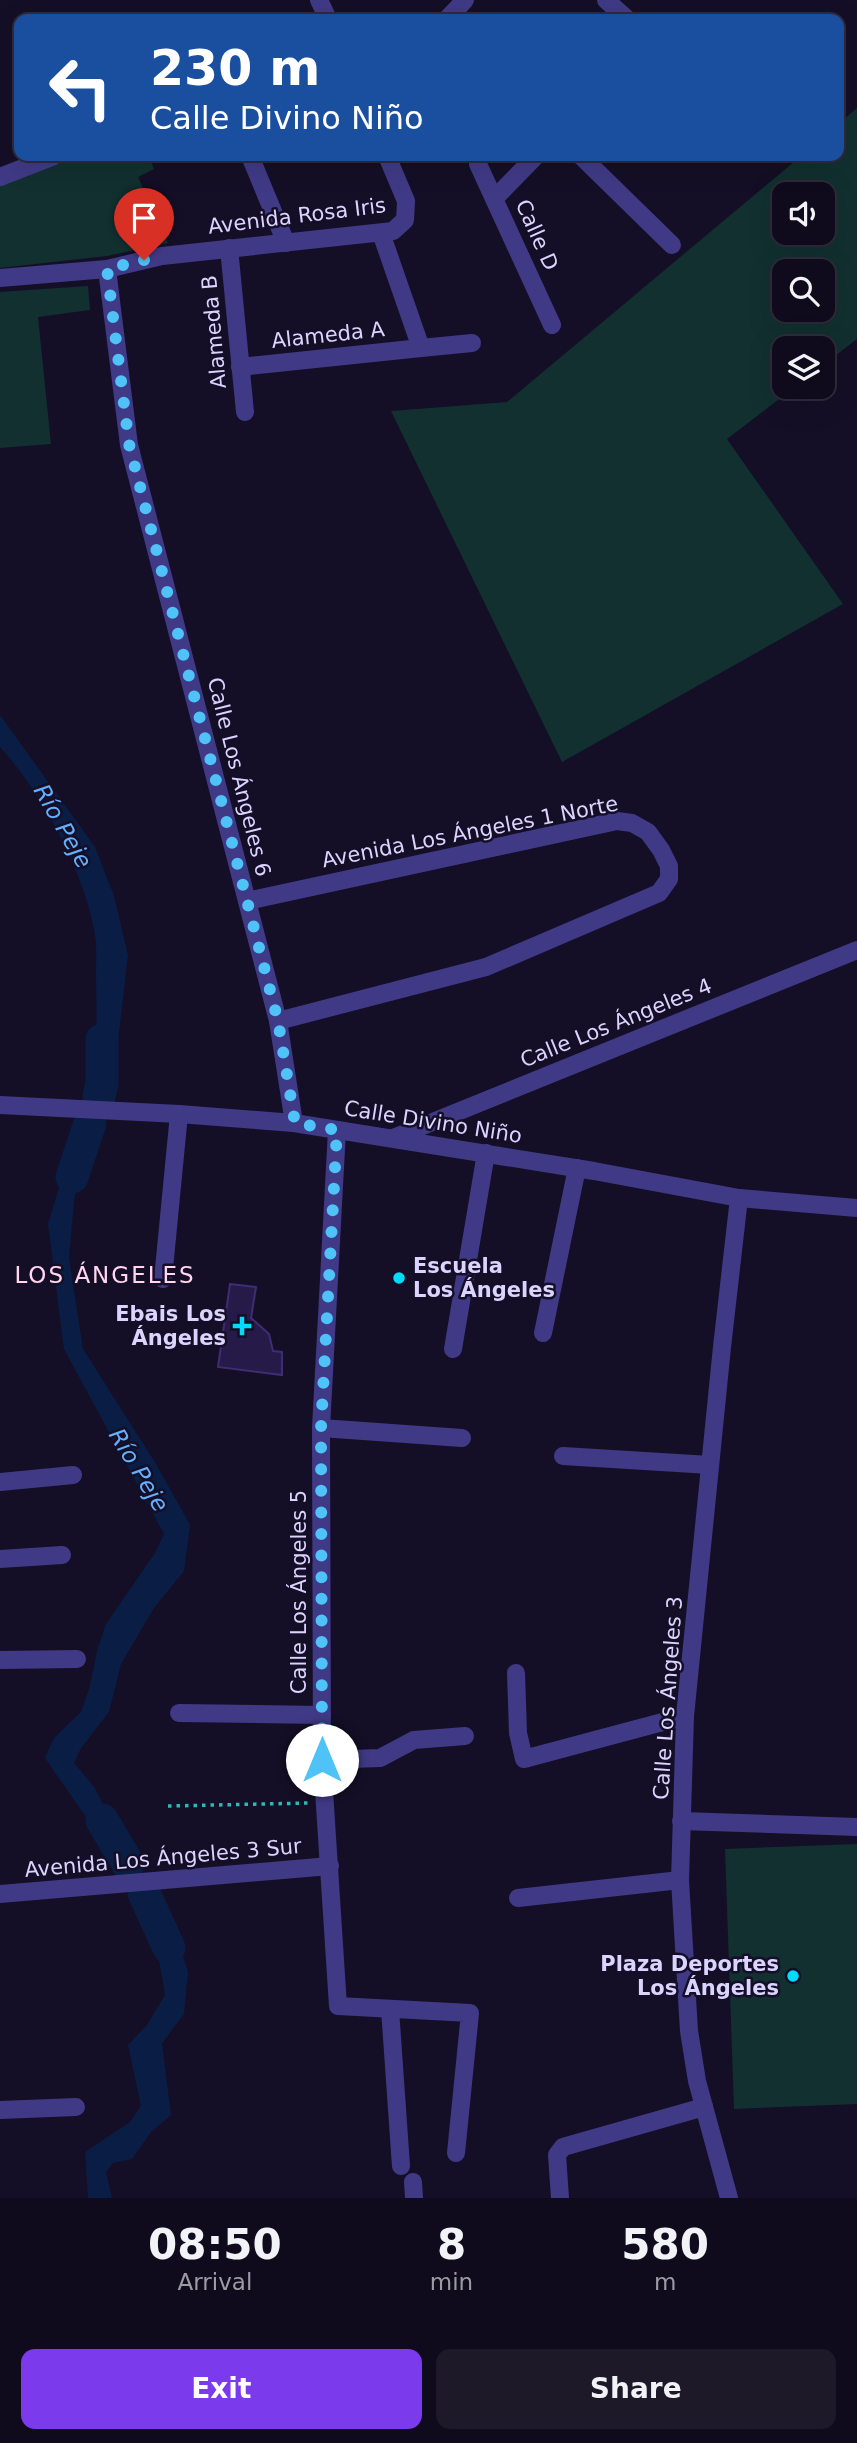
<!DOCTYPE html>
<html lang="en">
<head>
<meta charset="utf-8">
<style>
	:root { --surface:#0f0b1c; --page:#1d1929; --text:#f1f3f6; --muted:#9b9ba3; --line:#2f2b3b; --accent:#7c3aed }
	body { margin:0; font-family:"DejaVu Sans",sans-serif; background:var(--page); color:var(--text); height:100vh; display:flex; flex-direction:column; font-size:26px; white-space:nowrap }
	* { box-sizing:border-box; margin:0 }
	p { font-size:23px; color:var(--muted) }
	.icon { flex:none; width:38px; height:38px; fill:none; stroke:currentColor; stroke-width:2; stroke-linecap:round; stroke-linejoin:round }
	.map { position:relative; height:2198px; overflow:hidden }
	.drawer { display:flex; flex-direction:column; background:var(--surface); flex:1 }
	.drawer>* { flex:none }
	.guide { position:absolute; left:14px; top:14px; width:830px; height:147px; border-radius:14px; box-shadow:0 7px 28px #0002,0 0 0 2px var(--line); background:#1a4fa0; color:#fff; overflow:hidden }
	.buttons { position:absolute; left:772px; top:182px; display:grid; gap:14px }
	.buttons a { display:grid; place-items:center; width:63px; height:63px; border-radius:14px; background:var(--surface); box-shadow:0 7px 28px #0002,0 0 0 2px var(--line); font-size:35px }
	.pin { position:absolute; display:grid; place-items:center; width:60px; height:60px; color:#fff; margin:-72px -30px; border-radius:50% 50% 50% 0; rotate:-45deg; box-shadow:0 0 7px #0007 }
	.pin .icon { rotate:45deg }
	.me { position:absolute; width:77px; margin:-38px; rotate:0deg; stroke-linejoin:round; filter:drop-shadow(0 0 5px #0008) }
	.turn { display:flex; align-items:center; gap:24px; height:147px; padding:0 21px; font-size:32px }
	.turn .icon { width:91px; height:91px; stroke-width:2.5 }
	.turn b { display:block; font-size:49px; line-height:60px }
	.eta { display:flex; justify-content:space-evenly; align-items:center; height:119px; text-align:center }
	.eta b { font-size:42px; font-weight:600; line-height:49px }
	.primary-button { display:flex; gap:14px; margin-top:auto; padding:14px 21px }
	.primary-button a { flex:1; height:80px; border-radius:14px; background:var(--accent); color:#fff; font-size:28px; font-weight:600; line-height:80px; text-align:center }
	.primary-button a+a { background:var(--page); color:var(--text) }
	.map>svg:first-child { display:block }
</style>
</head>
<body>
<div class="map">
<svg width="857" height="2198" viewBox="0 0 857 2198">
	<rect width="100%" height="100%" fill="#140f26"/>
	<g fill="#123030" fill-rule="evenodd">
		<path d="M857 108V339L823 365 822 348H784V387H795L727 439 843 604 562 762 391 411 507 402 801 156H838V124ZM784 194H822V233H784ZM822 271V310H784V271Z"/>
		<polygon points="78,156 149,156 154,169 138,177 168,243 107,256 0,268 0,185"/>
		<polygon points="88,286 90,310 38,317 51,444 0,448 0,292"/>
		<polygon points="857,1844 857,2104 734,2109 725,1849"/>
	</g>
	<g fill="#0a1d45">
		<path d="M0 715 95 847 114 896 128 955 116 1058 102 1084C95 1047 97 1010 96 972 96 960 97 947 95 935 86 875 41 791 0 747Z"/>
		<polygon points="87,1135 74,1201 69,1258 83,1349 156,1464 190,1525 184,1571 154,1608 121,1664 109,1712 81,1748 74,1763 95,1788 125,1849 123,1858 111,1853 45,1758 54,1738 81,1712 90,1686 97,1651 106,1624 155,1553 164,1534 64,1349 48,1224 63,1175"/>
		<polygon points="150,1906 174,1929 188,1972 184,2014 162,2043 171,2115 151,2132 132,2159 113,2163 106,2172 112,2198 88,2198 85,2152 130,2122 141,2106 128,2045 147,2025 165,1995"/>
	</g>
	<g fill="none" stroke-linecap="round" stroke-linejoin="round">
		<g stroke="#0a1d45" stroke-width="33">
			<polyline points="99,1096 102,1084 102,1040"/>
			<polyline points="72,1177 90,1123"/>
			<polyline points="102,1820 128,1864"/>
			<polyline points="144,1893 169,1948"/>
		</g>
	</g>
	<polygon fill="#261b48" stroke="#3e2d74" stroke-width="2" points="230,1284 256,1287 251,1318 269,1334 273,1351 282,1352 282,1375 218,1367"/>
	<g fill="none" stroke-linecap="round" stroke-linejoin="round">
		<polyline stroke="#2eb9b7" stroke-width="3.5" stroke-dasharray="3.5 5" stroke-linecap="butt" points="168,1806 309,1803"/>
		<g stroke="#403a86" stroke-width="18">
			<polyline points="319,0 328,19"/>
			<polyline points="606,0 627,19"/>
			<polyline points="447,19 465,0"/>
			<polyline points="250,156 286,243"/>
			<polyline points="581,156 672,245"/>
			<polyline points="478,164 552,325"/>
			<polyline points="0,177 54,156"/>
			<polyline points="495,198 536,156"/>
			<polyline points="229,248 245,412"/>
			<polyline points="107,269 129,445 278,1021 294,1123"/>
			<polyline points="0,278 107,269 162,256 393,231 405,220 406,201 387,156"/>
			<polyline points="421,348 472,343"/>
			<polyline points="240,367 421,348 381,233"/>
			<polyline points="247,901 617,821 632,823 648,832 661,850 669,866 669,879 659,893 486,967 278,1021"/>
			<polyline points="0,1105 179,1114 294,1123 594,1171 739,1198 857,1208"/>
			<polyline points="337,1130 321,1428 322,1760 338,2006 470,2013 456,2153"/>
			<polyline points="393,1138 857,950"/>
			<polyline points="163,1279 179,1114"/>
			<polyline points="543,1333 577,1168"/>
			<polyline points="453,1349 486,1153"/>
			<polyline points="321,1428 462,1438"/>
			<polyline points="563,1456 710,1465"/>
			<polyline points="0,1482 73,1475"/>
			<polyline points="0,1559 62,1555"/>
			<polyline points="0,1660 77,1659"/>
			<polyline points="516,1673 518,1733 524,1759 685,1716"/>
			<polyline points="179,1713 322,1715"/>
			<polyline points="322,1760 380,1758 414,1740 465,1736"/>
			<polyline points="681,1821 857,1827"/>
			<polyline points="0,1894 330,1866"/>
			<polyline points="518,1898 680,1880"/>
			<polyline points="390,2009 401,2166"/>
			<polyline points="0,2110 76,2107"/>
			<polyline points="413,2182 414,2198"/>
			<polyline points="560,2198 557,2155 563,2147 704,2107"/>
			<polyline points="729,2198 697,2081 689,2031 680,1880 685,1716 722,1347 739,1198"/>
		</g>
	</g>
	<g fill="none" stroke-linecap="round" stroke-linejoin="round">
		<polyline stroke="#4fc3f7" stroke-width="12" stroke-dasharray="0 21.6" points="144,260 107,269 129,444 278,1021 295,1123 337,1130 321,1428 322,1760"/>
	</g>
	<g fill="#00dbff" stroke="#140f26" stroke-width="2.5">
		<circle cx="399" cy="1278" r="7"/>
		<path d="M238.5 1315.5h7v7h7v7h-7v7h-7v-7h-7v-7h7z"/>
		<circle cx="793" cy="1976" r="7"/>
	</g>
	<g text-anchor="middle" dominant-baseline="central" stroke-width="5" stroke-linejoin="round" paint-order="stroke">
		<g font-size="21" fill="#dbd4ff" stroke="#140f26">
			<text transform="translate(297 216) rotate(-7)">Avenida Rosa Iris</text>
			<text transform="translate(537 235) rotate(66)">Calle D</text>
			<text transform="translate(214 332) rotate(-95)">Alameda B</text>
			<text transform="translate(328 335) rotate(-6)">Alameda A</text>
			<text transform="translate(239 777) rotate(76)">Calle Los Ángeles 6</text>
			<text transform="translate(470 832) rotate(-11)">Avenida Los Ángeles 1 Norte</text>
			<text transform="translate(616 1023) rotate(-22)">Calle Los Ángeles 4</text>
			<text transform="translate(433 1122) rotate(9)">Calle Divino Niño</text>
			<text transform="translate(299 1592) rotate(-90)">Calle Los Ángeles 5</text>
			<text transform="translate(668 1698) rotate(-86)">Calle Los Ángeles 3</text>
			<text transform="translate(163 1858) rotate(-5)">Avenida Los Ángeles 3 Sur</text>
		</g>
		<g font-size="21" font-weight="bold" fill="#dbd4ff" stroke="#140f26" text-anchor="end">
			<text x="413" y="1266" text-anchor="start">Escuela<tspan x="413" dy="24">Los Ángeles</tspan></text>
			<text x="226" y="1314">Ebais Los<tspan x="226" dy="24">Ángeles</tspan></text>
			<text x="779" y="1964">Plaza Deportes<tspan x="779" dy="24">Los Ángeles</tspan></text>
		</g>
		<g font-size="23" font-style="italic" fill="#62b0ff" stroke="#140f26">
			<text transform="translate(63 826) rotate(60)">Río Peje</text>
			<text transform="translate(139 1470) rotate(59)">Río Peje</text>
		</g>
		<g font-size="23" letter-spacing="2" fill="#ffd6ee" stroke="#140f26">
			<text x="105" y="1275">LOS ÁNGELES</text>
		</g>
	</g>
</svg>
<div class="buttons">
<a><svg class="icon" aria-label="sound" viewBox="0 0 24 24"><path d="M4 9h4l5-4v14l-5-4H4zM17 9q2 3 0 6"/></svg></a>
<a><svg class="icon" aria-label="search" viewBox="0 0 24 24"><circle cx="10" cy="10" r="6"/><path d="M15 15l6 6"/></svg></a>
<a><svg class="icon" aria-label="layers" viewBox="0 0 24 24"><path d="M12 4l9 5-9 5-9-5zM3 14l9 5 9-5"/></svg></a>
</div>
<div class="pin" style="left:144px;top:260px;background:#d93025"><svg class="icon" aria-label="arrive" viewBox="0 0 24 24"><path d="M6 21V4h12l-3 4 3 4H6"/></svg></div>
<svg class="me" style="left:322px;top:1760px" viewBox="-20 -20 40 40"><circle r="19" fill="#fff"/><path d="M0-13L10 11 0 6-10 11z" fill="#4fc3f7"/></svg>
<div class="guide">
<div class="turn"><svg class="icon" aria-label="left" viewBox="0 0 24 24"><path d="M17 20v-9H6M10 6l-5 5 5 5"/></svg><div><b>230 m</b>Calle Divino Niño</div></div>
</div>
</div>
<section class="drawer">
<div class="eta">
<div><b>08:50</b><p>Arrival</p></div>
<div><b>8</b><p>min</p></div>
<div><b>580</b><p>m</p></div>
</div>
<div class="primary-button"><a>Exit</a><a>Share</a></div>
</section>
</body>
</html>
